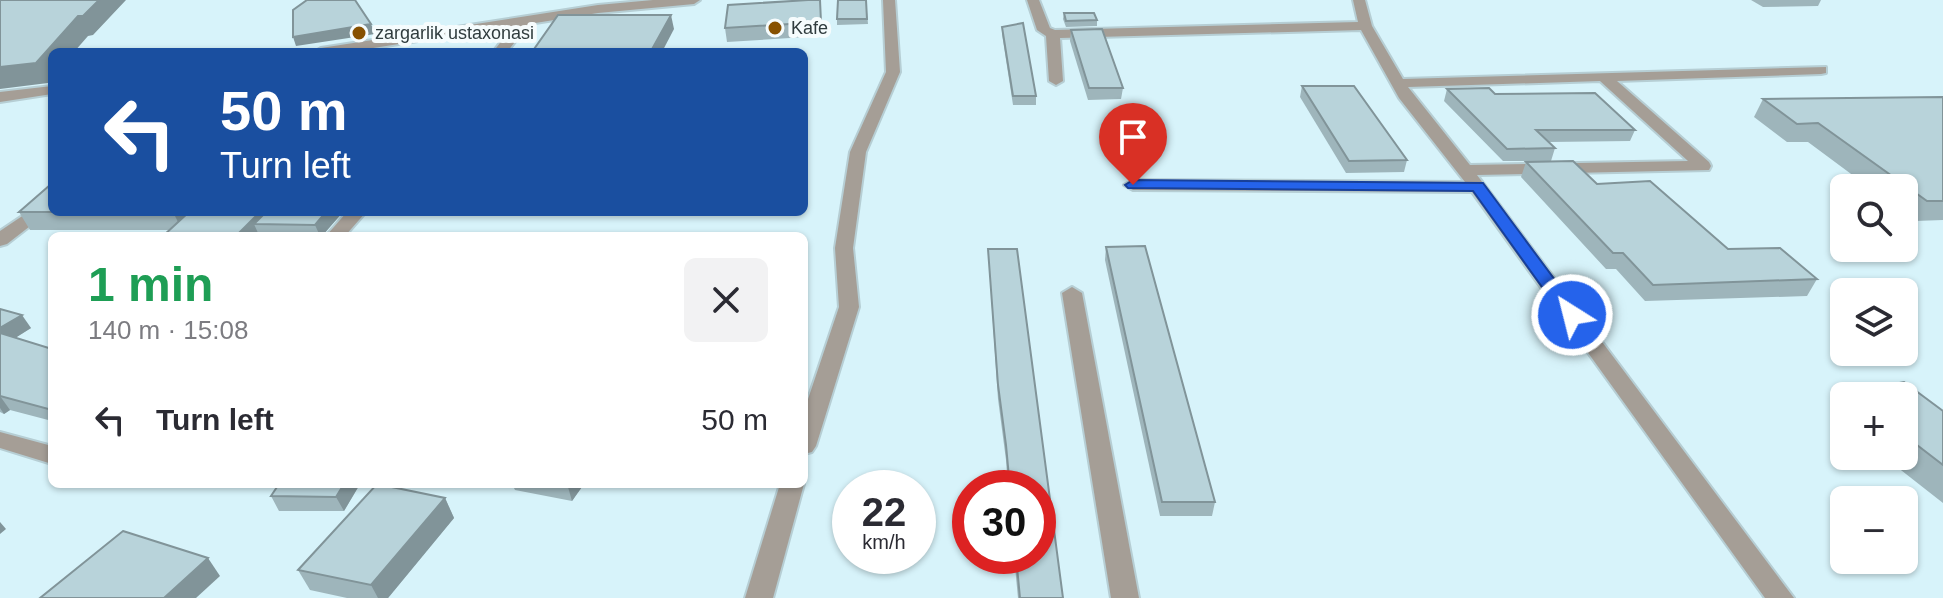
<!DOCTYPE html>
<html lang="en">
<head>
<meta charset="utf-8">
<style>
	:root { --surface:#fff; --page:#f2f2f3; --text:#2b2b33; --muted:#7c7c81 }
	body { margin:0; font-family:Arial,sans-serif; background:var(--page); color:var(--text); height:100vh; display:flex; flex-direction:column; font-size:30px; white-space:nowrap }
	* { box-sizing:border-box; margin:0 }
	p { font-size:26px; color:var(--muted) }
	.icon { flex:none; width:44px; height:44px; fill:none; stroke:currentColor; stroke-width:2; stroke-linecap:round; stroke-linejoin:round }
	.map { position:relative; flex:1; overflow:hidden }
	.panel { position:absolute; left:48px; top:232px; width:760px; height:256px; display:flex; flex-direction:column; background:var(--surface); border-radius:12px; box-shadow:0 2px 6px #0004 }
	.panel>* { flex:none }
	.guide { position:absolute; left:48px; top:48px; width:760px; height:168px; border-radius:12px; box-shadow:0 2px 6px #0004; background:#1a4fa0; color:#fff; overflow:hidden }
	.controls { position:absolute; left:1830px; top:174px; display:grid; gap:16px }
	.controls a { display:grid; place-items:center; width:88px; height:88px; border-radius:12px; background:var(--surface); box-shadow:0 2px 6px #0004; font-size:40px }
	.speed { position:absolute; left:832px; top:470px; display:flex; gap:16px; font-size:40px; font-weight:700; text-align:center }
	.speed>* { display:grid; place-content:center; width:104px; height:104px; border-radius:50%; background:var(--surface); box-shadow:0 2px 6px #0004; line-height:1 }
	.speed small { font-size:20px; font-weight:400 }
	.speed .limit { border:12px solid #d22; background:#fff; color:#111 }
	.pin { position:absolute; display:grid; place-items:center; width:68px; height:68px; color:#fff; margin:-82px -34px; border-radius:50% 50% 50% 0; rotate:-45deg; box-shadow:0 0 8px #0007 }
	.pin .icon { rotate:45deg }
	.me { position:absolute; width:88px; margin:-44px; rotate:324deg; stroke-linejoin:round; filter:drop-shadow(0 0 6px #0008) }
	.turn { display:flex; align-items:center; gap:28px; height:168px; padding:0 40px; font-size:36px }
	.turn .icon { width:104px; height:104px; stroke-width:2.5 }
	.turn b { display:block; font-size:56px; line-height:68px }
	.round { display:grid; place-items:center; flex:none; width:84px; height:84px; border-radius:12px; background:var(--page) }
	.summary { display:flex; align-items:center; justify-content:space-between; height:136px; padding:0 40px }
	h1 { font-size:48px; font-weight:700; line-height:60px; color:#1e9e55 }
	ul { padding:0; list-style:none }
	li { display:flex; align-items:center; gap:24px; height:104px; padding:0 40px }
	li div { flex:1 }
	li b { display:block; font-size:30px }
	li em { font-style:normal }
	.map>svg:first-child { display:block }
</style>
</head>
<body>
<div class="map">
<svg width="1943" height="598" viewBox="0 0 1943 598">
	<rect width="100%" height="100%" fill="#d7f3fa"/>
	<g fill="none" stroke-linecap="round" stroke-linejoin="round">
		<g stroke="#b6ced4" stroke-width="4">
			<g id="minor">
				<polygon points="653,0 700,0 694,4 598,13 529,24 507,52 493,52 513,26 348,52 314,52 321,48 598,5"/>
				<polygon points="883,0 895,0 900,72 866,152 853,248 859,307 816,446 812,452 804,454 804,411 839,307 835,248 850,152 886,72"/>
				<path d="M1027 0H1039L1050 28 1055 30 1358 22 1353 0H1365L1372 26 1403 79 1826 67V73L1821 74 1617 81 1709 162 1711 166 1709 170 1477 175 1794 598H1765L1472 192 1133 190 1124 185 1133 180 1465 182 1399 98 1361 30 1060 38 1063 81 1056 85 1049 81 1046 36 1037 30ZM1600 81 1688 161 1470 165 1408 87Z"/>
				<polygon points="52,86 52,94 0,102 0,92"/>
				<polygon points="52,196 52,209 7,244 0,246 0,231"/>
				<polygon points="347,212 366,212 345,236 326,236"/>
				<polygon points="1072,287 1082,293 1139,598 1111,598 1062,293"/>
				<polygon points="0,432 52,446 52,464 0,448"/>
				<polygon points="780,484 804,484 773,598 745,598"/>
			</g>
		</g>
		<use href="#minor" fill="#a59e96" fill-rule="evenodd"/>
	</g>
	<g fill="#9eb5bb">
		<polygon points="820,0 822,36 727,42 725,28"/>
		<polygon points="866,0 868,24 837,25 837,19"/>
		<polygon points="1751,0 1821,0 1818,6 1763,7"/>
		<polygon points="1064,13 1097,20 1097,26 1066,27 1063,19"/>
		<polygon points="1002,27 1036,96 1036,105 1013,105 1002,34"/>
		<polygon points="1071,30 1123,88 1121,99 1088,100 1070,41"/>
		<polygon points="1302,86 1407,160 1404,172 1346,173 1300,97"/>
		<polygon points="1447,89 1495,94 1635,130 1630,141 1549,142 1555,148 1551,161 1503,161 1444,101"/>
		<polygon points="1943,97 1943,220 1915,221 1904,213 1904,188 1870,188 1808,142 1787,142 1754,117 1763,99"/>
		<polygon points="1526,162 1597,184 1728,249 1817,279 1807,296 1645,301 1616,269 1606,269 1521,177"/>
		<polygon points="19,212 343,212 322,236 259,236 258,233 255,236 163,236 170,230 30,230"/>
		<polygon points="1106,247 1215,502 1212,516 1160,516 1105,260"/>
		<polygon points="988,249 1063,598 1018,598 1014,556 1038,556 1038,488 1008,488 1006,460 998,399"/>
		<polygon points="0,309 31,328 15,338 52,349 52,421 10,410 4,414 0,412"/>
		<polygon points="1904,382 1943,411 1943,503 1883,456 1904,456 1904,396 1846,396 1848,393"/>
		<polygon points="1844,399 1844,426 1832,417"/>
		<polygon points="279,484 360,484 344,511 279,511 271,496"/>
		<polygon points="512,484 584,484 572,501 515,490"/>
		<polygon points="445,498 454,518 388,598 347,598 310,590 298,570"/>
	</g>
	<g fill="#819499">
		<polygon points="99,0 126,0 93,35 88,36 74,52 52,52 52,78 48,83 0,89 0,67 78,16"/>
		<polygon points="671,15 674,29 662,52 651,52"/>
		<polygon points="371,24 375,34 296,46 293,37"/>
		<polygon points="173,212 201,212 182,230"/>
		<polygon points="260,212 266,212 254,224 258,233 255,236 236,236"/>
		<polygon points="326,212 343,212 322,236 320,236 315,225"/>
		<polygon points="22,315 31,328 4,345 0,339 0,328"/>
		<polygon points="0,396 10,410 4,414 0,408"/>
		<polygon points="344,484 360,484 344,511 336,497"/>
		<polygon points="569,484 584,484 572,501 568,487"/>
		<polygon points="445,498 454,518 388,598 378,598 371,585"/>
		<polygon points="0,522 6,529 0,534"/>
		<polygon points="208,558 220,576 196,598 164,598"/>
	</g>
	<g fill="#b8d3da" stroke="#819499" stroke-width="2">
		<polygon points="0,0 99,0 83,16 78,16 36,63 0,67"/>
		<polygon points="307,0 355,0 371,24 293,37 293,10"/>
		<polygon points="808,0 820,0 821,22 725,28 728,5"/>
		<polygon points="838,0 866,0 867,19 837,19"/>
		<polygon points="1064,13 1094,13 1097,20 1066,21"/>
		<polygon points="558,15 671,15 651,51 532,52"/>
		<polygon points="1023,23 1036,96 1013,96 1002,27"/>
		<polygon points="1102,29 1123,88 1089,88 1071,30"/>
		<polygon points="1302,86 1354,86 1407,160 1349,161"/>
		<polygon points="1489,88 1495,94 1595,93 1635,130 1536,130 1555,148 1507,149 1447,89"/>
		<polygon points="1943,97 1943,201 1927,201 1818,123 1797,124 1763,99"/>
		<polygon points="1573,161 1597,184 1650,181 1728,249 1780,248 1817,279 1653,285 1623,253 1613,253 1526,162"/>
		<polygon points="50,185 52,185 52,212 173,212 19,212"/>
		<polygon points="189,212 260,212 236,236 163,236"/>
		<polygon points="266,212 326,212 315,225 254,224"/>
		<polygon points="1145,246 1215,502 1162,502 1106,247"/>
		<polygon points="988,249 1017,249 1063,598 1020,598 1016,556 1038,556 1038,488 1010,488 1006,445 998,385"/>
		<polygon points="0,309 22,315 0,328"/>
		<polygon points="0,333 52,349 52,410 0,396"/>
		<polygon points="1904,382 1943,411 1943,465 1904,435 1904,396 1851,396 1848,393"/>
		<polygon points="279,484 344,484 336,497 271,496"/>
		<polygon points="377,484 445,498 371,585 298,570"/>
		<polygon points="553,484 569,484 568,487"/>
		<polygon points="123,531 208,558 164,598 40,598"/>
	</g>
	<polygon fill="#2563eb" stroke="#184099" stroke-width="2" points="1133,180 1483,183 1581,315 1572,321 1565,319 1473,191 1128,188 1125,185"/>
	<g fill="#875100" stroke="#f6fcfd" stroke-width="3">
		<circle cx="775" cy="28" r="8"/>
		<circle cx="359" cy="33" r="8"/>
	</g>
	<g text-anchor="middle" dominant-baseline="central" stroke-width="8" stroke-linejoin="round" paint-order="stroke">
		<g font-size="18" fill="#303c3e" stroke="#f6fcfd" text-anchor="start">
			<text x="791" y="28">Kafe</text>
			<text x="375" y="33">zargarlik ustaxonasi</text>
		</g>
	</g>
</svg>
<div class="controls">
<a><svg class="icon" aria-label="search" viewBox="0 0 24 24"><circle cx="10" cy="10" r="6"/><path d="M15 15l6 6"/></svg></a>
<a><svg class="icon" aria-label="layers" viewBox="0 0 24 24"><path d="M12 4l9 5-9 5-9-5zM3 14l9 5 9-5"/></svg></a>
<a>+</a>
<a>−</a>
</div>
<div class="speed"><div>22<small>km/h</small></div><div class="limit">30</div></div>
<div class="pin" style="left:1133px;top:185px;background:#d93025"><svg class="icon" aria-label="arrive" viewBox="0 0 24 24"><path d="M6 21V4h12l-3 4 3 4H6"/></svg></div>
<svg class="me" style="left:1572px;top:315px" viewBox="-20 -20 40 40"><circle r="17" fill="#2563eb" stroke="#fff" stroke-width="3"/><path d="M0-11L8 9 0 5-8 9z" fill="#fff"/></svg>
<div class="guide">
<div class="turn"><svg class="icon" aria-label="left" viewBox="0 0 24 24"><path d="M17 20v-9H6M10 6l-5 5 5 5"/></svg><div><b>50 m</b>Turn left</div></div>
</div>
<section class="panel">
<div class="summary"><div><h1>1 min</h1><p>140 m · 15:08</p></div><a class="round"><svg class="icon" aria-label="close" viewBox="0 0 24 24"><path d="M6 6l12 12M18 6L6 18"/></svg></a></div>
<ul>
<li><svg class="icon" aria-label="left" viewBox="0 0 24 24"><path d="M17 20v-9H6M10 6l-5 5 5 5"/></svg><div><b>Turn left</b></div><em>50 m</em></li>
</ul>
</section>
</div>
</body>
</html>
